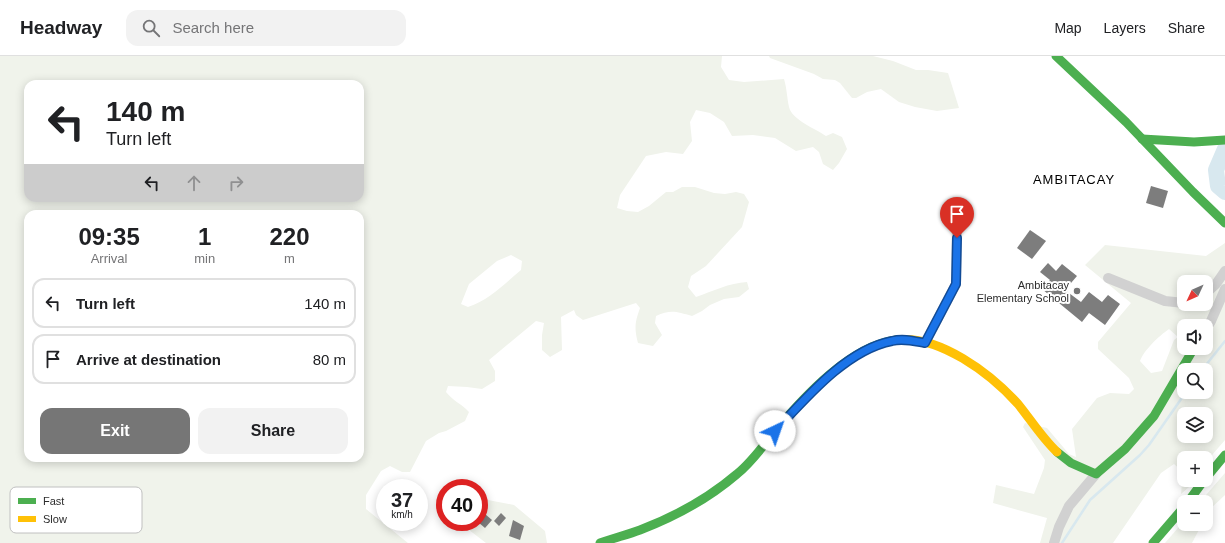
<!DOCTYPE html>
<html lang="en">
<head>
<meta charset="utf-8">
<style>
	:root { --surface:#fff; --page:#f2f2f2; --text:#202124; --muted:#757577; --line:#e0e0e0; --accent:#767676 }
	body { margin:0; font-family:Helvetica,sans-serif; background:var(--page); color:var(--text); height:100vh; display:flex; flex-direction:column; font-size:15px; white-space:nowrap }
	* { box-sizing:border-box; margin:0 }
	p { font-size:13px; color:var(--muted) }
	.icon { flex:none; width:22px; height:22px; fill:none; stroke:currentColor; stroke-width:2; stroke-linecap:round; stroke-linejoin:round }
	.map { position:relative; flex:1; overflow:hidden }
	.panel { position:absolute; left:24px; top:154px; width:340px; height:252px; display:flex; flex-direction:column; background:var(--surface); border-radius:12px; box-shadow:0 2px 10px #0003 }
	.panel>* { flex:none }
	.guide { position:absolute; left:24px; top:24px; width:340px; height:122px; border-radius:12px; box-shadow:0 2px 10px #0003; background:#fff; color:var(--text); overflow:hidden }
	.needle { width:26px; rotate:226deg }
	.tools { position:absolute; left:1177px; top:219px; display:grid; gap:8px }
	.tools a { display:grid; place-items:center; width:36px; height:36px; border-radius:8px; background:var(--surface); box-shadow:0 2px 10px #0003; font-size:20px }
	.speed { position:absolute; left:376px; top:423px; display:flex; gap:8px; font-size:20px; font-weight:700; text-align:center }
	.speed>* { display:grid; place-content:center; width:52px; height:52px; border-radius:50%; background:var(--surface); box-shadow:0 2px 10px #0003; line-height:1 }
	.speed small { font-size:10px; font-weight:400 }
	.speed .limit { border:6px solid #d22; background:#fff; color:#111 }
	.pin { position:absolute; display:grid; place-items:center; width:34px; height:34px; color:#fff; margin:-41px -17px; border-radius:50% 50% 50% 0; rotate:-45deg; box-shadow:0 0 4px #0007 }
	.pin .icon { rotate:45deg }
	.me { position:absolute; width:44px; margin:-22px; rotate:42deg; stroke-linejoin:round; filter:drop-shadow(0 0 3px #0008) }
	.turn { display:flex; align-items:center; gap:14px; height:84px; padding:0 16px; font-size:18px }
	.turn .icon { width:52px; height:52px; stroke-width:2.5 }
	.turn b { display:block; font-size:28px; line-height:34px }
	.lanes { display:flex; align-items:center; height:38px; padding:0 16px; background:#0003; justify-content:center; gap:20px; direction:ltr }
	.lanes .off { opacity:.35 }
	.eta { display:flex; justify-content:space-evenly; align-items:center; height:68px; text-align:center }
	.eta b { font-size:24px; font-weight:700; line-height:28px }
	.action { display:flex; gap:8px; margin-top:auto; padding:8px 16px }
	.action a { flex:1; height:46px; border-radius:12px; background:var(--accent); color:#fff; font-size:16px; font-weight:700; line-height:46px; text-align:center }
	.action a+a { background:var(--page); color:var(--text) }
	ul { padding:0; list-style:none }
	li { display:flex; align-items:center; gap:12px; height:50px; margin:0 8px 6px; padding:0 8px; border:2px solid var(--line); border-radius:12px }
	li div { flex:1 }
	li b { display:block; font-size:15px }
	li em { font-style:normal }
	header { display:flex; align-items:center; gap:24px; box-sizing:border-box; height:56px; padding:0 20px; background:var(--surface); border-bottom:1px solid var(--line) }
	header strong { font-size:19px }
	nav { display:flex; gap:22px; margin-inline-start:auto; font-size:14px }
	.search { width:280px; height:36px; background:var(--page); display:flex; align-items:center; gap:10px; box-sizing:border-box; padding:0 14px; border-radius:12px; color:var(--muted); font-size:15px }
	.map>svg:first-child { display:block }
</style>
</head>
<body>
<header>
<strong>Headway</strong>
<div class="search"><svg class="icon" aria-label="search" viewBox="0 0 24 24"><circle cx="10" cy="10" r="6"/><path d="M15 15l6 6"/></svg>Search here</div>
<nav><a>Map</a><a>Layers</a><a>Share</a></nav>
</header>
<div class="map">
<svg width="1225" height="487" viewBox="0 0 1225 487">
	<rect width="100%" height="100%" fill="#fff"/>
	<g fill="#f0f3eb" fill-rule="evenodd">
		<path d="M0 0H722L721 11 729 24 744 26 784 23C787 33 787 42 789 51 792 64 816 73 826 80L833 77 842 81 847 93 839 107 833 114 823 108 819 96 813 91 796 95 775 82 753 79 732 80 724 66 710 57 696 54 690 66 692 85 683 98 666 96 646 100 620 139 617 152 627 155 638 156 649 150 666 136H673L682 131H695L714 137 725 138 736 136 744 138 749 146 742 171 706 210 691 220 688 231 696 241C713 235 729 227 747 226L749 233 739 241 724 243 710 249 702 255 692 260C677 256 671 253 656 260L655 267 662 279 653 290 638 287C634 272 635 266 640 252L636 247 583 264 576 259 574 254 561 261 562 294 550 301 542 294V279L544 267 536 265 489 304 495 315V325L482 333 467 331 448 330 446 336C453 345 462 348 469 356L465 365 446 375 439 377 426 385 410 416H402L390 410 381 415 366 439V453L408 487H0ZM28 28H360V142H28ZM28 158H360V402H28ZM511 199 522 205 521 214C504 228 489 244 468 251L461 248 469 228 497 205Z"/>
		<polygon points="769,0 873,0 893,5 916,14 928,14 948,17 959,52 937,55 915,51 899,46 881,33 867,36 856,42 852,42 840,27 835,24 823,23 814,18 770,2"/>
		<path d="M1225 187V384L1206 406V402H1184V424H1193L1189 431 1181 438 1183 416 1174 408 1161 417 1113 487H1040L1047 462 993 447 996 429 1034 438 1044 412 1045 404 1023 371 1025 367 1047 372 1069 398 1076 401 1072 373 1097 342 1110 337 1129 338 1134 333 1129 322 1098 293V286L1131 247 1085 209 1105 189 1206 200ZM1184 226H1206V248H1184ZM1184 270H1206V292H1184ZM1169 273 1178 281 1174 284 1162 315 1151 317 1140 305C1144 294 1159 280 1169 273ZM1184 314H1206V336H1184ZM1184 358H1206V380H1184Z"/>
		<polygon points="1225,417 1225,439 1210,453 1206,460 1206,446 1200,446"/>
		<polygon points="488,444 514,449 545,475 547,487 486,487 464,470 463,466 479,466 479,447"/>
		<polygon points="1184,465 1184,468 1202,468 1192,487 1165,487"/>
	</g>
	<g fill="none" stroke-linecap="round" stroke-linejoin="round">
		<g stroke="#d8e8ef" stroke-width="2.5">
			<polyline points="1202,314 1225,285"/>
			<polyline points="1062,487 1090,444 1140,399 1149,389 1186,336"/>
		</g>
		<polyline stroke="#d8e8ef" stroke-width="16" points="1225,93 1216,114 1218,130 1225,136"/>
	</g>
	<g fill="#7d7d7d">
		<polygon points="1151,130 1168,135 1163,152 1146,147"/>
		<polygon points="1030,174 1046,185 1032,203 1017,192"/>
		<polygon points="1048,207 1056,215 1062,208 1077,220 1065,234 1081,246 1089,236 1102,246 1108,239 1120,248 1105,269 1089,257 1082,266 1042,233 1050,224 1040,216"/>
		<polygon points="501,457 506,462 499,470 494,465"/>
		<polygon points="485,458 492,464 485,472 478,466"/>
		<polygon points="513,464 524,470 520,484 509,480"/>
	</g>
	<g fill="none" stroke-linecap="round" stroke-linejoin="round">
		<g stroke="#d1d1d1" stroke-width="10">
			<polyline points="1108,222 1165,245 1184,247"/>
			<polyline points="1206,237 1216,228 1225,215"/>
			<polyline points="1206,273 1211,265 1225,233"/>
			<polyline points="925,287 956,228 957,172"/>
			<polyline points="1054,487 1059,471 1069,450 1096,418"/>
		</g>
		<g stroke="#4caf50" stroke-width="9">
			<polyline points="1056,0 1126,66 1193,136 1225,167"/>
			<polyline points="1142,83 1194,86 1225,84"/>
			<polyline points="1057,396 1071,407 1096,418 1125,393 1154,360 1194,292"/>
			<polyline points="1206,422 1225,399"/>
			<polyline points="1188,446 1204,424"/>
			<path d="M600 487C613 482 627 479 640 474 674 461 709 442 737 418 752 406 763 390 775 375 804 341 850 290 896 284"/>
			<polyline points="1153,487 1184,451"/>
		</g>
		<path stroke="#ffc107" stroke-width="9" d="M896 284C939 278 991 318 1018 348 1031 364 1042 382 1057 396"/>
	</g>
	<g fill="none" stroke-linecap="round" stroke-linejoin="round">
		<g stroke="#114b97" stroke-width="10">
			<path id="route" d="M775 375C806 342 846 294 892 285 903 282 914 285 925 287L956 228 957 182"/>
		</g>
		<use href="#route" stroke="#1a73e8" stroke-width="7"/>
	</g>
	<circle fill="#767676" stroke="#fff" stroke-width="1.5" cx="1077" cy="235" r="4"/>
	<g text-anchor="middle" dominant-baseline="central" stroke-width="4" stroke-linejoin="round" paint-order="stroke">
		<g font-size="11" fill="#2c2c2c" stroke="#fff" text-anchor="end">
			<text x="1069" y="229">Ambitacay<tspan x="1069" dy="13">Elementary School</tspan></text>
		</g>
		<g font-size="13" letter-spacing="1" fill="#000" stroke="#fff">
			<text x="1074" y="123">AMBITACAY</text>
		</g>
	</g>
	<rect x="10" y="431" width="132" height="46" rx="6" fill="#fff" stroke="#c0c0c0" stroke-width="1"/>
	<rect x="18" y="442" width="18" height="6" fill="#4caf50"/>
	<rect x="18" y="460" width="18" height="6" fill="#ffc107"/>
	<g font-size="11" fill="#2c2c2c">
		<text x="43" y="449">Fast</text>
		<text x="43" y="467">Slow</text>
	</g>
</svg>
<div class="tools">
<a><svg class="needle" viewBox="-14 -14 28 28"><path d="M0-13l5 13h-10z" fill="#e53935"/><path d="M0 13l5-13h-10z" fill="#757577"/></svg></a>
<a><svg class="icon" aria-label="sound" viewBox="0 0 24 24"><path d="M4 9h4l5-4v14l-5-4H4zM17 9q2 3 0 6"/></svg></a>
<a><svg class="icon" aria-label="search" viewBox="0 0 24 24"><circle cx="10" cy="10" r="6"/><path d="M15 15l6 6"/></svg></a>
<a><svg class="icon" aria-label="layers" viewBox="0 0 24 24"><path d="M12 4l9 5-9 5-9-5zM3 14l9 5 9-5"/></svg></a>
<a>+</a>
<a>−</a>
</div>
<div class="speed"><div>37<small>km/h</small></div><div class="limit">40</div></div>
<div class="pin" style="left:957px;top:182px;background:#d93025"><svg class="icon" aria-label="arrive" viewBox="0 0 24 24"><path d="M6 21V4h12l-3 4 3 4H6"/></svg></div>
<svg class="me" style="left:775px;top:375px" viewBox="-20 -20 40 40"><circle r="19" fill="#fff"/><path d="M0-13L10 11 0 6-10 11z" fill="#1a73e8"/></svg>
<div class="guide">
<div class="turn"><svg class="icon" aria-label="left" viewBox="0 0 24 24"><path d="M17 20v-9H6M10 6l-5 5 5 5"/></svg><div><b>140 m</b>Turn left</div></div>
<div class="lanes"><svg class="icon" aria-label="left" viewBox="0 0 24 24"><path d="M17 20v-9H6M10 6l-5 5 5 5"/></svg><svg class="icon off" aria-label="ahead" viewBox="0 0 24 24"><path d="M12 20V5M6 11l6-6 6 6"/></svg><svg class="icon off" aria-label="right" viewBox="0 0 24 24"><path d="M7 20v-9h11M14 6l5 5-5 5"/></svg></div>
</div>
<section class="panel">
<div class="eta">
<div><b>09:35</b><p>Arrival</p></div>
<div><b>1</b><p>min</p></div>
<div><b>220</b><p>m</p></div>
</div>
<ul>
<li><svg class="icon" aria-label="left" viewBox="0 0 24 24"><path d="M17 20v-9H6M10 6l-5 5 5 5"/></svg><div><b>Turn left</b></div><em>140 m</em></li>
<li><svg class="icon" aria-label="arrive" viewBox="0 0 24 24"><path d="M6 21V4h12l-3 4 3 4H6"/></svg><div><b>Arrive at destination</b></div><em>80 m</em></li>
</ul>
<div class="action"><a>Exit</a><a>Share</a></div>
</section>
</div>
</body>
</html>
